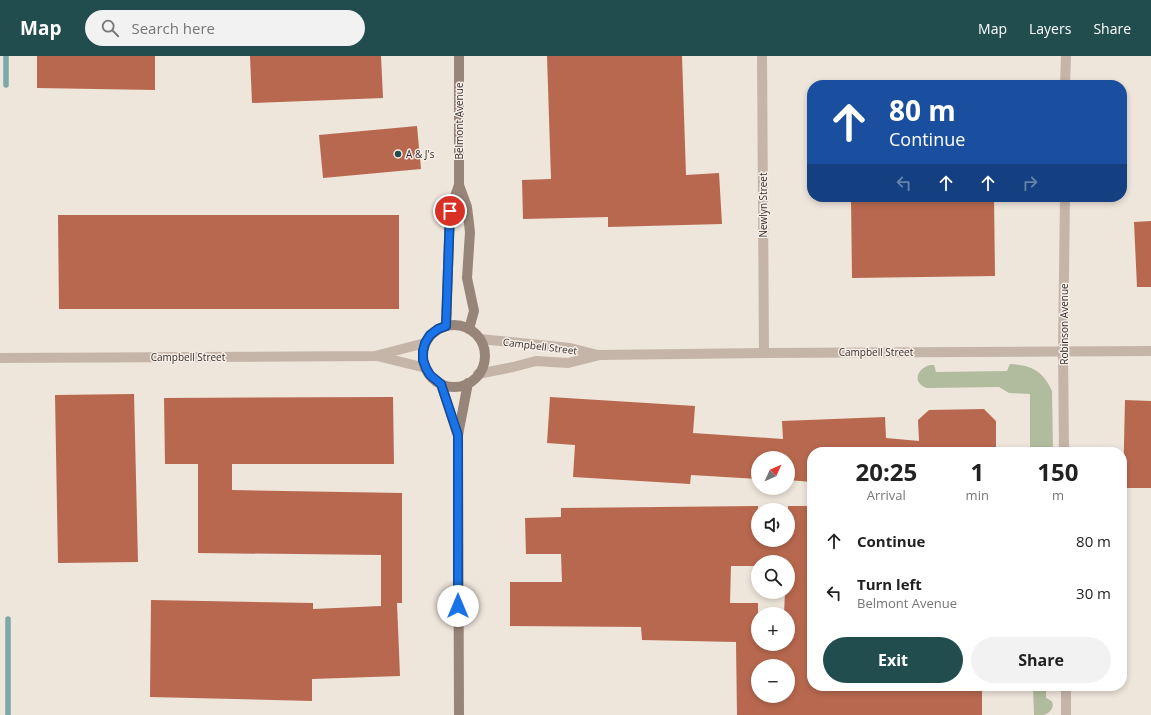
<!DOCTYPE html>
<html lang="en">
<head>
<meta charset="utf-8">
<style>
	:root { --surface:#fff; --page:#f2f2f2; --text:#222; --muted:#767676; --accent:#224d4f }
	body { margin:0; font-family:"Open Sans",sans-serif; background:var(--page); color:var(--text); height:100vh; display:flex; flex-direction:column; font-size:15px; white-space:nowrap }
	* { box-sizing:border-box; margin:0 }
	p { font-size:13px; color:var(--muted) }
	.icon { flex:none; width:22px; height:22px; fill:none; stroke:currentColor; stroke-width:2; stroke-linecap:round; stroke-linejoin:round }
	.map { position:relative; flex:1; overflow:hidden }
	.panel { position:absolute; left:807px; top:391px; width:320px; height:244px; display:flex; flex-direction:column; background:var(--surface); border-radius:16px; box-shadow:0 2px 6px #0003 }
	.panel>* { flex:none }
	.banner { position:absolute; left:807px; top:24px; width:320px; height:122px; border-radius:16px; box-shadow:0 2px 6px #0003; background:#1a4fa0; color:#fff; overflow:hidden }
	.needle { width:26px; rotate:45deg }
	.controls { position:absolute; left:751px; top:395px; display:grid; gap:8px }
	.controls a { display:grid; place-items:center; width:44px; height:44px; border-radius:50%; background:var(--surface); box-shadow:0 2px 6px #0003; font-size:20px }
	.pin { position:absolute; display:grid; place-items:center; width:34px; height:34px; color:#fff; margin:-17px; border:2px solid #fff; border-radius:50%; box-shadow:0 1px 4px #0007 }
	.me { position:absolute; width:44px; margin:-22px; rotate:0deg; stroke-linejoin:round; filter:drop-shadow(0 0 3px #0008) }
	.turn { display:flex; align-items:center; gap:14px; height:84px; padding:0 16px; font-size:18px }
	.turn .icon { width:52px; height:52px; stroke-width:2.5 }
	.turn b { display:block; font-size:28px; line-height:34px }
	.lanes { display:flex; align-items:center; height:38px; padding:0 16px; background:#0003; justify-content:center; gap:20px; direction:ltr }
	.lanes .off { opacity:.35 }
	.eta { display:flex; justify-content:space-evenly; align-items:center; height:68px; text-align:center }
	.eta b { font-size:24px; font-weight:700; line-height:28px }
	.primary-button { display:flex; gap:8px; margin-top:auto; padding:8px 16px }
	.primary-button a { flex:1; height:46px; border-radius:24px; background:var(--accent); color:#fff; font-size:16px; font-weight:700; line-height:46px; text-align:center }
	.primary-button a+a { background:var(--page); color:var(--text) }
	ul { padding:0; list-style:none }
	li { display:flex; align-items:center; gap:12px; height:52px; padding:0 16px }
	li div { flex:1 }
	li b { display:block; font-size:15px }
	li em { font-style:normal }
	header { display:flex; align-items:center; gap:24px; box-sizing:border-box; height:56px; padding:0 20px; background:var(--accent); color:#fff }
	header strong { font-size:19px }
	nav { display:flex; gap:22px; margin-inline-start:auto; font-size:14px }
	.search { width:280px; height:36px; background:var(--page); display:flex; align-items:center; gap:10px; box-sizing:border-box; padding:0 14px; border-radius:22px; color:var(--muted); font-size:15px }
	.map>svg:first-child { display:block }
</style>
</head>
<body>
<header>
<strong>Map</strong>
<div class="search"><svg class="icon" aria-label="search" viewBox="0 0 24 24"><circle cx="10" cy="10" r="6"/><path d="M15 15l6 6"/></svg>Search here</div>
<nav><a>Map</a><a>Layers</a><a>Share</a></nav>
</header>
<div class="map">
<svg width="1151" height="659" viewBox="0 0 1151 659">
	<rect width="100%" height="100%" fill="#eee5db"/>
	<g fill="#b1bb9d">
		<path d="M1010 308C1032 309 1043 315 1052 335L1053 396H1030V338L1009 337 999 331 927 332C909 326 920 308 934 309L936 316 1007 315Z"/>
		<path d="M1033 630H1046V642C1048 643 1051 644 1052 646 1055 651 1049 658 1044 659 1041 659 1037 659 1034 659Z"/>
	</g>
	<g fill="none" stroke-linecap="round" stroke-linejoin="round">
		<g stroke="#7da7a8" stroke-width="5.5">
			<polyline points="6,29 6,0"/>
			<polyline points="8,563 8,659"/>
		</g>
	</g>
	<g fill="#b8684f" fill-rule="evenodd">
		<polygon points="37,0 155,0 155,34 37,32"/>
		<polygon points="250,0 381,0 383,42 252,47"/>
		<polygon points="547,0 682,0 686,119 719,117 722,168 608,171 608,161 523,163 522,124 551,123"/>
		<polygon points="417,70 421,113 323,122 319,79"/>
		<polygon points="851,141 994,141 995,220 852,222"/>
		<polygon points="58,159 399,159 399,253 59,253"/>
		<polygon points="1151,165 1151,231 1137,231 1134,166"/>
		<polygon points="134,338 138,506 58,507 55,339"/>
		<polygon points="393,341 394,408 232,408 232,434 402,437 402,547 397,547 400,620 312,623 312,645 150,641 151,544 313,547 313,553 381,550 381,499 198,497 198,408 165,408 164,342"/>
		<polygon points="550,341 695,350 693,377 783,383 782,365 885,361 886,382 919,385 918,364 929,354 984,353 996,365 996,396 812,396 812,426 788,424 788,402 758,402 758,423 691,419 690,428 573,421 575,389 547,387"/>
		<polygon points="1125,344 1151,345 1151,432 1123,432"/>
		<path d="M758 450V484H788V450H812V630H982V659H737L736 586 642 584 641 571 510 570V526H562L561 498H526L525 462 561 461V452ZM758 506H788V536H785L784 558H788V588H758V547H730L731 510H758ZM758 610H788V640H758Z"/>
	</g>
	<g fill="none" stroke-linecap="round" stroke-linejoin="round">
		<g stroke="#c5b5a8" stroke-width="10">
			<polyline points="762,0 764,297"/>
			<polyline points="1065,29 1066,0"/>
			<polyline points="480,283 570,292 598,299"/>
			<polyline points="377,300 426,312"/>
			<polyline points="0,302 375,300 425,287"/>
			<polyline points="478,318 513,311 536,305 568,307 600,299 764,297 1151,295"/>
			<polyline points="1064,396 1063,295 1065,141"/>
			<polyline points="1066,659 1066,630"/>
		</g>
		<g stroke="#98857a" stroke-width="10">
			<polyline points="459,0 459,129 467,151 470,176 467,222 474,255 469,273"/>
			<circle cx="454" cy="300" r="31"/>
			<polyline points="446,270 450,155 459,129"/>
			<polyline points="441,328 457,377"/>
			<polyline points="459,659 458,379 468,327"/>
		</g>
	</g>
	<g fill="none" stroke-linecap="round" stroke-linejoin="round">
		<g stroke="#114b97" stroke-width="10">
			<polyline id="route" points="450,155 446,270 438,273 430,279 425,287 423,295 423,304 426,312 430,319 441,328 458,379 458,550"/>
		</g>
		<use href="#route" stroke="#1a73e8" stroke-width="7"/>
	</g>
	<circle fill="#224d4f" stroke="#f7efe7" stroke-width="1.5" cx="398" cy="98" r="4"/>
	<g text-anchor="middle" dominant-baseline="central" stroke-width="3" stroke-linejoin="round" paint-order="stroke">
		<g font-size="10" fill="#332b27" stroke="#f7efe7">
			<text transform="translate(459 65) rotate(-90)">Belmont Avenue</text>
			<text transform="translate(763 149) rotate(-90)">Newlyn Street</text>
			<text transform="translate(1064 268) rotate(-90)">Robinson Avenue</text>
			<text transform="translate(540 290) rotate(7)">Campbell Street</text>
			<text x="876" y="296">Campbell Street</text>
			<text x="188" y="301">Campbell Street</text>
		</g>
		<g font-size="10" fill="#332b27" stroke="#f7efe7" text-anchor="start">
			<text x="406" y="98">A &amp; J's</text>
		</g>
	</g>
</svg>
<div class="controls">
<a><svg class="needle" viewBox="-14 -14 28 28"><path d="M0-13l5 13h-10z" fill="#e53935"/><path d="M0 13l5-13h-10z" fill="#767676"/></svg></a>
<a><svg class="icon" aria-label="sound" viewBox="0 0 24 24"><path d="M4 9h4l5-4v14l-5-4H4zM17 9q2 3 0 6"/></svg></a>
<a><svg class="icon" aria-label="search" viewBox="0 0 24 24"><circle cx="10" cy="10" r="6"/><path d="M15 15l6 6"/></svg></a>
<a>+</a>
<a>−</a>
</div>
<div class="pin" style="left:450px;top:155px;background:#d93025"><svg class="icon" aria-label="arrive" viewBox="0 0 24 24"><path d="M6 21V4h12l-3 4 3 4H6"/></svg></div>
<svg class="me" style="left:458px;top:550px" viewBox="-20 -20 40 40"><circle r="19" fill="#fff"/><path d="M0-13L10 11 0 6-10 11z" fill="#1a73e8"/></svg>
<div class="banner">
<div class="turn"><svg class="icon" aria-label="ahead" viewBox="0 0 24 24"><path d="M12 20V5M6 11l6-6 6 6"/></svg><div><b>80 m</b>Continue</div></div>
<div class="lanes"><svg class="icon off" aria-label="left" viewBox="0 0 24 24"><path d="M17 20v-9H6M10 6l-5 5 5 5"/></svg><svg class="icon" aria-label="ahead" viewBox="0 0 24 24"><path d="M12 20V5M6 11l6-6 6 6"/></svg><svg class="icon" aria-label="ahead" viewBox="0 0 24 24"><path d="M12 20V5M6 11l6-6 6 6"/></svg><svg class="icon off" aria-label="right" viewBox="0 0 24 24"><path d="M7 20v-9h11M14 6l5 5-5 5"/></svg></div>
</div>
<section class="panel">
<div class="eta">
<div><b>20:25</b><p>Arrival</p></div>
<div><b>1</b><p>min</p></div>
<div><b>150</b><p>m</p></div>
</div>
<ul>
<li><svg class="icon" aria-label="ahead" viewBox="0 0 24 24"><path d="M12 20V5M6 11l6-6 6 6"/></svg><div><b>Continue</b></div><em>80 m</em></li>
<li><svg class="icon" aria-label="left" viewBox="0 0 24 24"><path d="M17 20v-9H6M10 6l-5 5 5 5"/></svg><div><b>Turn left</b><p>Belmont Avenue</p></div><em>30 m</em></li>
</ul>
<div class="primary-button"><a>Exit</a><a>Share</a></div>
</section>
</div>
</body>
</html>
